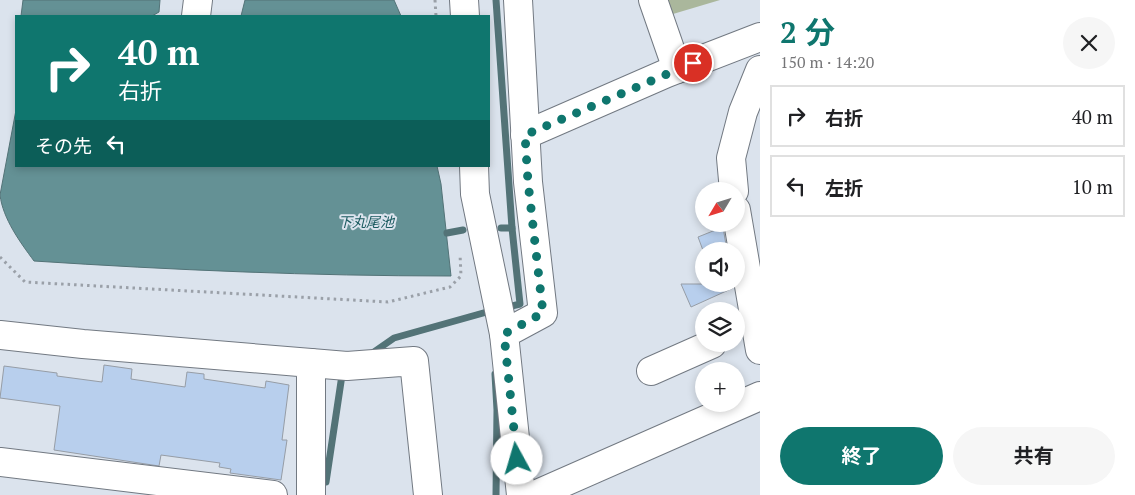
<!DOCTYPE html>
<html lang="ja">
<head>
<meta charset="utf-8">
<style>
	:root { --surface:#fff; --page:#f6f6f6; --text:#202124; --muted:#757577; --line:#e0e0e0; --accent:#0f766e }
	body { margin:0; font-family:"PT Serif","Noto Sans JP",serif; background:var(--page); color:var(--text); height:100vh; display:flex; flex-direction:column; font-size:19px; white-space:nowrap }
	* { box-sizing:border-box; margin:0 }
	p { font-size:16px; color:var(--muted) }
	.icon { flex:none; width:28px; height:28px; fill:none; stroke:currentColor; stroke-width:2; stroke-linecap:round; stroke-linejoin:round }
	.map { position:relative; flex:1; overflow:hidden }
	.panel { display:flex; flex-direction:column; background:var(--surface); width:375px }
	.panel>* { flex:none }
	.banner { position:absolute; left:15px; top:15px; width:475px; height:152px; border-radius:0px; box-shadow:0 2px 8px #0003; background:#0f766e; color:#fff; overflow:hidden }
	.needle { width:32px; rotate:232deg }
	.controls { position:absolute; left:695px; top:182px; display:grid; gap:10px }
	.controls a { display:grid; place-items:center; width:50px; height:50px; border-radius:50%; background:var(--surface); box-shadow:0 2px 8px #0003; font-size:25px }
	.pin { position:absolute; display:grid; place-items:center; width:42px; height:42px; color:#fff; margin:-21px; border:2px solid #fff; border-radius:50%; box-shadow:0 1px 5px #0007 }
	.me { position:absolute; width:55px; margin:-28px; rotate:354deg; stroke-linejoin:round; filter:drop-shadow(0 0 4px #0008) }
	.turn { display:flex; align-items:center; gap:18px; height:105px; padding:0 20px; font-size:22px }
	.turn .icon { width:65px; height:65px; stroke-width:2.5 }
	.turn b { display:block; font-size:35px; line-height:42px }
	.then { display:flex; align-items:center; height:48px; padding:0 20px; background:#0003; gap:10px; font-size:19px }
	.round { display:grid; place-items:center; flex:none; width:52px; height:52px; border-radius:26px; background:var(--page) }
	.overview { display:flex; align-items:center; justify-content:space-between; height:85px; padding:0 20px }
	h1 { font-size:30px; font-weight:700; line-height:38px; color:var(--accent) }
	.button { display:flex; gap:10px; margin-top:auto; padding:10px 20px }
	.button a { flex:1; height:58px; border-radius:30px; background:var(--accent); color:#fff; font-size:20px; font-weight:700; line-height:58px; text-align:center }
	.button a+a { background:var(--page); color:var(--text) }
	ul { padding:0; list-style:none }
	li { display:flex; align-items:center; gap:15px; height:62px; margin:0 10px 8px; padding:0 10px; border:2px solid var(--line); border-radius:0px }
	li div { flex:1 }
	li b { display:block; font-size:19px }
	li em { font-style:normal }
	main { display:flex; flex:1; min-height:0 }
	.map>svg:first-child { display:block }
</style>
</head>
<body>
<main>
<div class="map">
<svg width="760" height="495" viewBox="0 0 760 495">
	<rect width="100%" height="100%" fill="#dbe3ed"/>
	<polygon fill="#aab79c" points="667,0 720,0 673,14"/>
	<g fill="#649195" stroke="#537377">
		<polygon points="23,0 160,0 159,12 152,16 21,16"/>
		<polygon points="245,0 394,0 401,16 241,16"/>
		<path d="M16 110V166H437L441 184 451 276C312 276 172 270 34 261 20 242 3 219 0 195Z"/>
	</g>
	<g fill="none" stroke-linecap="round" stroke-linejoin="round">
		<g stroke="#537377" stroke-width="7">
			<polyline points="496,0 512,228 520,304 504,308"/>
			<polyline points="501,228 512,228"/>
			<polyline points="447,233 463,230"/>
			<polyline points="371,354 394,338 494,310"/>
			<polyline points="495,374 497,410 496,495"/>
			<polyline points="326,482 342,375 343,373"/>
		</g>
	</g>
	<g fill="#b8cfed" stroke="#969da6">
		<polygon points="723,227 727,251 704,251 704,253 698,237"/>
		<polygon points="681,284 733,284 733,288 691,307"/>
		<polygon points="104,365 132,369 131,379 185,387 187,372 204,374 204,379 265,388 266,381 289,385 282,440 287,440 281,480 230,473 231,469 219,467 220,463 161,455 159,466 54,450 60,406 0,398 4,366 57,373 57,376 102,382"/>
	</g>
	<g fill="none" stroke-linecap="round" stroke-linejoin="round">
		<g stroke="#727982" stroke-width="30">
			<g id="minor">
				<polyline points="464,0 465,16"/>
				<polyline points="518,0 528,182 543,313 504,334 521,495"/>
				<polyline points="653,0 677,69"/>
				<polyline points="196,16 198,0"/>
				<polyline points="525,135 667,73 760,37"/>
				<polyline points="474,166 475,194 504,334"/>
				<polyline points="734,191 731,158 743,112 760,70"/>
				<polyline points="736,210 760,350"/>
				<polyline points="0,335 83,344 311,363 311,495"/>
				<polyline points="311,363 347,366 414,361 428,495"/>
				<polyline points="651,371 712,344"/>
				<polyline points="0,462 273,495"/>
				<polyline points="535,495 760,396"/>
			</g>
		</g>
		<g stroke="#9aa0a8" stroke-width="3" stroke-dasharray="2.5 4" stroke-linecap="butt">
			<polyline points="435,0 436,16"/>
			<polyline points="0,257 25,282 388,302 450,287 461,276 460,254"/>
		</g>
		<use href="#minor" stroke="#fff" stroke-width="28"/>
	</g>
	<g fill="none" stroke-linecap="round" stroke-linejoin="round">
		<polyline stroke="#0f766e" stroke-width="9" stroke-dasharray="0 16.2" points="517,459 504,334 543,313 528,182 525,135 693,63"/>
	</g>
	<g text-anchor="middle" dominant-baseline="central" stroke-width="4" stroke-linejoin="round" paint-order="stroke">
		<g font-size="14" font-style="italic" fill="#1a5a5f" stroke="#dbe3ed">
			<text x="366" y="221">下丸尾池</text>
		</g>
	</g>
</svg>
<div class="controls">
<a><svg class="needle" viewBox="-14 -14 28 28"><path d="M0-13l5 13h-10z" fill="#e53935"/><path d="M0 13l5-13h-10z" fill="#757577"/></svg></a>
<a><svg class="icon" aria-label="sound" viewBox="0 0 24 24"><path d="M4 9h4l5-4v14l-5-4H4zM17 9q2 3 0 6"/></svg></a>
<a><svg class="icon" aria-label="layers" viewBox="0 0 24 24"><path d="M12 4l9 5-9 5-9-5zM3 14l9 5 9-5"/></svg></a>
<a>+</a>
</div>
<div class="pin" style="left:693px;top:63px;background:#d93025"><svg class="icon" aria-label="arrive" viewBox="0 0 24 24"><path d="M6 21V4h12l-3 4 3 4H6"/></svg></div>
<svg class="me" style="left:517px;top:459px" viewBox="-20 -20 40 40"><circle r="19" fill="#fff"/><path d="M0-13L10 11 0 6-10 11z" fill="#0f766e"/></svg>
<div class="banner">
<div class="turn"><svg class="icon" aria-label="right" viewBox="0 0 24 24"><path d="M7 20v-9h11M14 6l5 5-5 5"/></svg><div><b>40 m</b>右折</div></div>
<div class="then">その先<svg class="icon" aria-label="left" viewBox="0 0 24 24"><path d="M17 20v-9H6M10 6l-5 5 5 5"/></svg></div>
</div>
</div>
<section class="panel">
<div class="overview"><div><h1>2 分</h1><p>150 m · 14:20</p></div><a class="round"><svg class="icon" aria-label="close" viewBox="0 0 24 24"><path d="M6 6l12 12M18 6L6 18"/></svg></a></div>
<ul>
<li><svg class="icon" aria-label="right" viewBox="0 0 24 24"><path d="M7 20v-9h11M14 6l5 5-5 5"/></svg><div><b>右折</b></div><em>40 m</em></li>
<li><svg class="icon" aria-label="left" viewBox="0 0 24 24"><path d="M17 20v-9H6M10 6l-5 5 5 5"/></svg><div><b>左折</b></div><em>10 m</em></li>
</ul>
<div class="button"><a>終了</a><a>共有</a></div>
</section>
</main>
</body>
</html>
